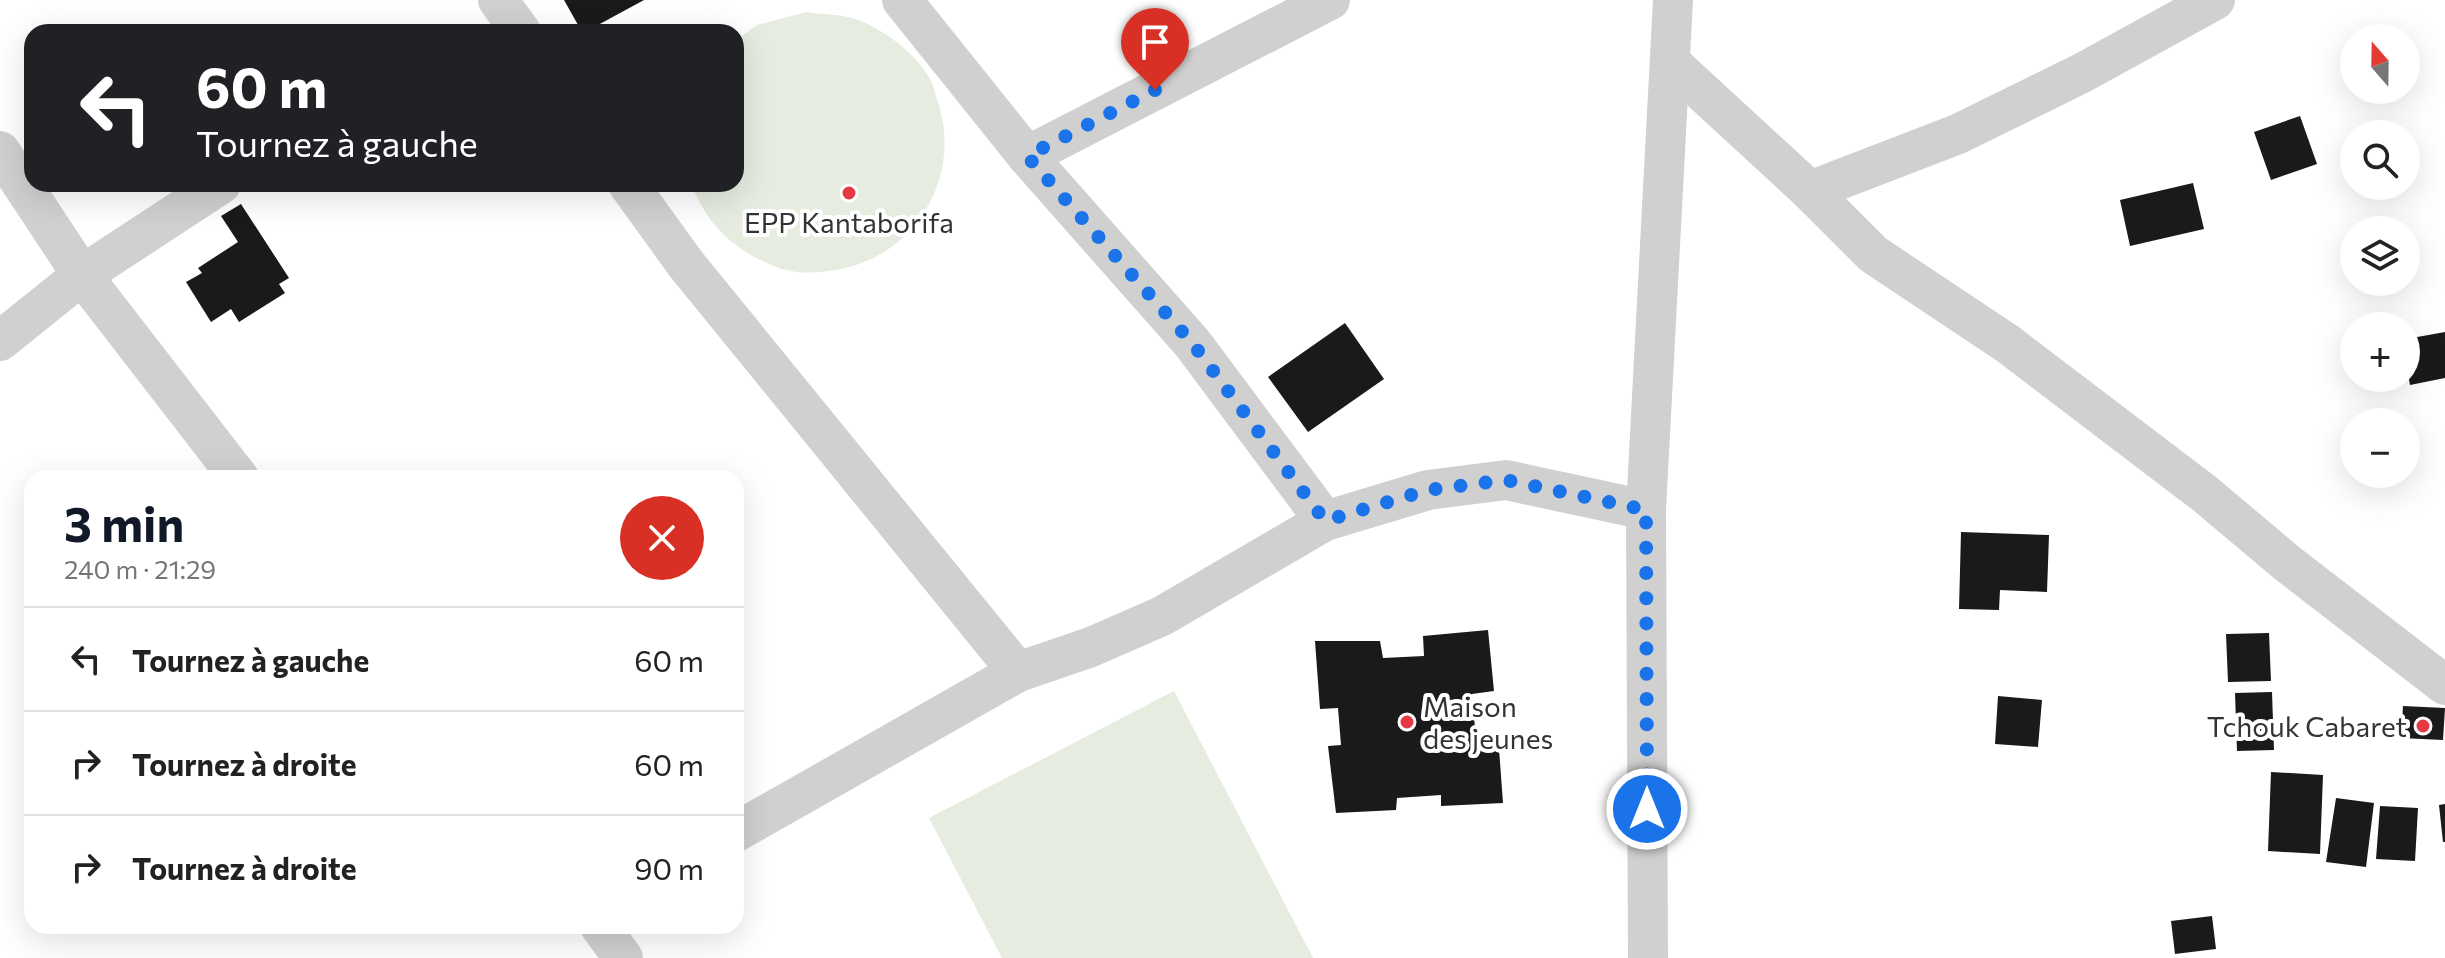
<!DOCTYPE html>
<html lang="fr">
<head>
<meta charset="utf-8">
<style>
	:root { --surface:#fff; --page:#f2f2f2; --text:#222; --muted:#767676; --line:#e0e0e0; --accent:#111827 }
	body { margin:0; font-family:Commissioner,sans-serif; background:var(--page); color:var(--text); height:100vh; display:flex; flex-direction:column; font-size:30px; white-space:nowrap }
	* { box-sizing:border-box; margin:0 }
	p { font-size:26px; color:var(--muted) }
	.icon { flex:none; width:44px; height:44px; fill:none; stroke:currentColor; stroke-width:2; stroke-linecap:round; stroke-linejoin:round }
	.map { position:relative; flex:1; overflow:hidden }
	.drawer { position:absolute; left:24px; top:470px; width:720px; height:464px; display:flex; flex-direction:column; background:var(--surface); border-radius:24px; box-shadow:0 8px 32px #0002 }
	.drawer>* { flex:none }
	.top-card { position:absolute; left:24px; top:24px; width:720px; height:168px; border-radius:24px; box-shadow:0 8px 32px #0002; background:#202124; color:#fff; overflow:hidden }
	.needle { width:52px; rotate:340deg }
	.tools { position:absolute; left:2340px; top:24px; display:grid; gap:16px }
	.tools a { display:grid; place-items:center; width:80px; height:80px; border-radius:50%; background:var(--surface); box-shadow:0 8px 32px #0002; font-size:40px }
	.pin { position:absolute; display:grid; place-items:center; width:68px; height:68px; color:#fff; margin:-82px -34px; border-radius:50% 50% 50% 0; rotate:-45deg; box-shadow:0 0 8px #0007 }
	.pin .icon { rotate:45deg }
	.me { position:absolute; width:88px; margin:-44px; rotate:0deg; stroke-linejoin:round; filter:drop-shadow(0 0 6px #0008) }
	.turn { display:flex; align-items:center; gap:28px; height:168px; padding:0 40px; font-size:36px }
	.turn .icon { width:104px; height:104px; stroke-width:2.5 }
	.turn b { display:block; font-size:56px; line-height:68px }
	.round { display:grid; place-items:center; flex:none; width:84px; height:84px; border-radius:42px; background:var(--page) }
	.headline { display:flex; align-items:center; justify-content:space-between; height:136px; padding:0 40px }
	h1 { font-size:48px; font-weight:700; line-height:60px; color:var(--accent) }
	ul { padding:0; list-style:none }
	li { display:flex; align-items:center; gap:24px; height:104px; padding:0 40px; border-top:2px solid var(--line) }
	li div { flex:1 }
	li b { display:block; font-size:30px }
	li em { font-style:normal }
	.map>svg:first-child { display:block }
</style>
</head>
<body>
<div class="map">
<svg width="2445" height="958" viewBox="0 0 2445 958">
	<rect width="100%" height="100%" fill="#fff"/>
	<g fill="#e6ecdf">
		<path d="M806 12C823 15 845 14 861 21 887 32 916 54 930 79 934 85 935 95 938 102 963 178 914 258 835 270 812 274 790 274 769 264 730 247 707 223 691 184H736V40L757 25Z"/>
		<polygon points="1174,691 1313,958 1002,958 929,818"/>
	</g>
	<g fill="#1a1a1a">
		<polygon points="564,0 644,0 585,32 582,32"/>
		<polygon points="2300,116 2317,164 2271,180 2254,132"/>
		<polygon points="2193,183 2204,229 2130,246 2120,200"/>
		<polygon points="241,204 289,278 279,284 285,293 239,322 231,309 211,322 186,282 202,273 198,268 238,242 221,216"/>
		<polygon points="1345,323 1384,379 1308,432 1268,377"/>
		<polygon points="2445,332 2445,378 2410,385 2406,364 2406,339"/>
		<polygon points="1961,532 2049,535 2047,592 2000,590 1999,610 1959,609"/>
		<polygon points="1488,630 1494,691 1472,694 1476,739 1498,735 1503,803 1441,806 1441,795 1397,798 1396,810 1336,813 1328,746 1341,745 1338,708 1320,709 1315,641 1380,641 1383,658 1424,656 1423,636"/>
		<polygon points="2269,633 2271,681 2228,682 2226,634"/>
		<polygon points="2272,692 2274,750 2237,751 2235,693"/>
		<polygon points="1998,696 2042,700 2038,747 1995,744"/>
		<polygon points="2403,706 2445,708 2443,740 2401,738"/>
		<polygon points="2271,772 2323,775 2320,854 2268,851"/>
		<polygon points="2336,798 2374,803 2366,867 2326,862"/>
		<polygon points="2445,804 2445,842 2443,842 2439,805"/>
		<polygon points="2380,806 2418,808 2415,861 2376,859"/>
		<polygon points="2212,916 2216,949 2175,954 2171,921"/>
	</g>
	<g fill="none" stroke-linecap="round" stroke-linejoin="round">
		<g stroke="#d0d0d0" stroke-width="40">
			<polyline points="498,0 521,32"/>
			<polyline points="902,0 1027,156 1193,344 1325,521"/>
			<polyline points="1671,63 1810,191 1873,254 2008,344 2205,494 2287,563 2445,685"/>
			<polyline points="0,151 82,275 239,478"/>
			<polyline points="1027,156 1330,0"/>
			<polyline points="628,184 685,263 1018,672"/>
			<polyline points="1810,191 1958,134 2082,73 2215,0"/>
			<polyline points="0,341 82,275 221,184"/>
			<polyline points="736,832 1018,672 1091,647 1162,616 1325,521 1428,490 1506,480 1646,510"/>
			<polyline points="600,926 623,958"/>
			<polyline points="1648,958 1646,510 1673,0"/>
		</g>
	</g>
	<g fill="none" stroke-linecap="round" stroke-linejoin="round">
		<polyline stroke="#1a73e8" stroke-width="14" stroke-dasharray="0 25.2" points="1155,90 1027,156 1193,344 1325,521 1428,490 1506,480 1646,510 1647,809"/>
	</g>
	<g fill="#e63946" stroke="#fff" stroke-width="3">
		<circle cx="849" cy="193" r="8"/>
		<circle cx="1407" cy="722" r="8"/>
		<circle cx="2423" cy="726" r="8"/>
	</g>
	<g text-anchor="middle" dominant-baseline="central" stroke-width="8" stroke-linejoin="round" paint-order="stroke">
		<g font-size="28" fill="#333" stroke="#fff">
			<text x="849" y="222">EPP Kantaborifa</text>
			<text x="1423" y="706" text-anchor="start">Maison<tspan x="1423" dy="32">des jeunes</tspan></text>
			<text x="2407" y="726" text-anchor="end">Tchouk Cabaret</text>
		</g>
	</g>
</svg>
<div class="tools">
<a><svg class="needle" viewBox="-14 -14 28 28"><path d="M0-13l5 13h-10z" fill="#e53935"/><path d="M0 13l5-13h-10z" fill="#767676"/></svg></a>
<a><svg class="icon" aria-label="search" viewBox="0 0 24 24"><circle cx="10" cy="10" r="6"/><path d="M15 15l6 6"/></svg></a>
<a><svg class="icon" aria-label="layers" viewBox="0 0 24 24"><path d="M12 4l9 5-9 5-9-5zM3 14l9 5 9-5"/></svg></a>
<a>+</a>
<a>−</a>
</div>
<div class="pin" style="left:1155px;top:90px;background:#d93025"><svg class="icon" aria-label="arrive" viewBox="0 0 24 24"><path d="M6 21V4h12l-3 4 3 4H6"/></svg></div>
<svg class="me" style="left:1647px;top:809px" viewBox="-20 -20 40 40"><circle r="17" fill="#1a73e8" stroke="#fff" stroke-width="3"/><path d="M0-11L8 9 0 5-8 9z" fill="#fff"/></svg>
<div class="top-card">
<div class="turn"><svg class="icon" aria-label="left" viewBox="0 0 24 24"><path d="M17 20v-9H6M10 6l-5 5 5 5"/></svg><div><b>60 m</b>Tournez à gauche</div></div>
</div>
<section class="drawer">
<div class="headline"><div><h1>3 min</h1><p>240 m · 21:29</p></div><a class="round" style="background:#d93025;color:#fff"><svg class="icon" aria-label="close" viewBox="0 0 24 24"><path d="M6 6l12 12M18 6L6 18"/></svg></a></div>
<ul>
<li><svg class="icon" aria-label="left" viewBox="0 0 24 24"><path d="M17 20v-9H6M10 6l-5 5 5 5"/></svg><div><b>Tournez à gauche</b></div><em>60 m</em></li>
<li><svg class="icon" aria-label="right" viewBox="0 0 24 24"><path d="M7 20v-9h11M14 6l5 5-5 5"/></svg><div><b>Tournez à droite</b></div><em>60 m</em></li>
<li><svg class="icon" aria-label="right" viewBox="0 0 24 24"><path d="M7 20v-9h11M14 6l5 5-5 5"/></svg><div><b>Tournez à droite</b></div><em>90 m</em></li>
</ul>
</section>
</div>
</body>
</html>
